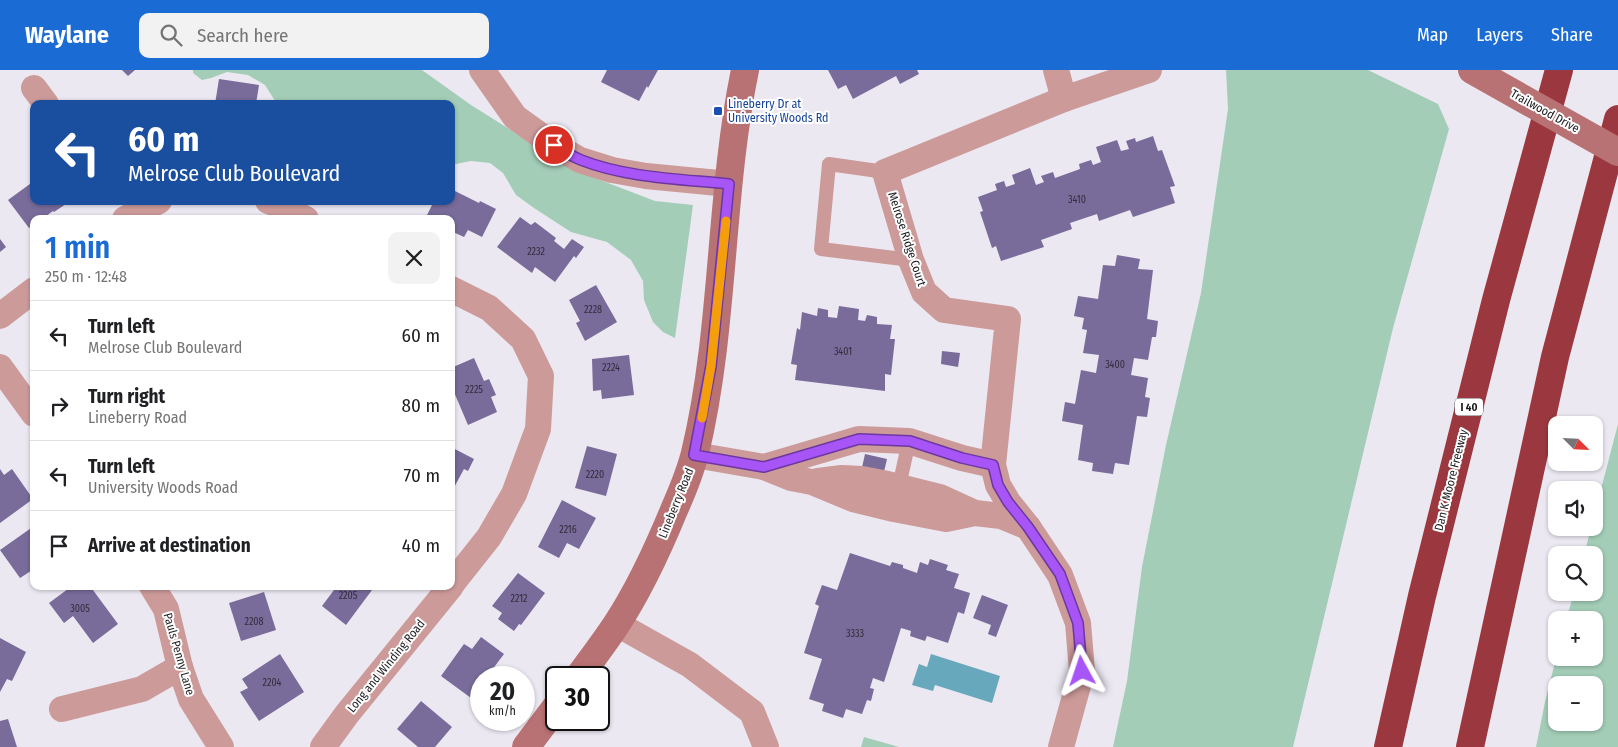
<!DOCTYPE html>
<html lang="en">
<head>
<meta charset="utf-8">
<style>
	:root { --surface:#fff; --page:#f2f2f2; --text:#202124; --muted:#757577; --line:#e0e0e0; --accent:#1b6bd5 }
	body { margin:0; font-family:"Fira Sans Condensed",sans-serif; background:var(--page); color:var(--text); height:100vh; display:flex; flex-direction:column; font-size:19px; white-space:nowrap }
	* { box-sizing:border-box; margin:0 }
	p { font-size:16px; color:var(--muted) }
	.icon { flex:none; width:28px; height:28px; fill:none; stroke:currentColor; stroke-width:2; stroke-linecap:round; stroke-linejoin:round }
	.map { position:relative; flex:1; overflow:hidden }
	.side { position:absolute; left:30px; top:145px; width:425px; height:375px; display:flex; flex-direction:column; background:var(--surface); border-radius:10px; box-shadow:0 1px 4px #0004 }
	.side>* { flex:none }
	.banner { position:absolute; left:30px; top:30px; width:425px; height:105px; border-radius:10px; box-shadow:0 1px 4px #0004; background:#1a4fa0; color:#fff; overflow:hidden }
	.needle { width:32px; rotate:114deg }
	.controls { position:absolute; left:1548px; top:346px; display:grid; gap:10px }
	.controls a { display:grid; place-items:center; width:55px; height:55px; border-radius:10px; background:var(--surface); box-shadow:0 1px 4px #0004; font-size:25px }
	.speed { position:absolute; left:470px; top:596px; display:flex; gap:10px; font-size:25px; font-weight:700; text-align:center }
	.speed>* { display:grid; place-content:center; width:65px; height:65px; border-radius:50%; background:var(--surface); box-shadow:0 1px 4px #0004; line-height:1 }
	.speed small { font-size:12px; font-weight:400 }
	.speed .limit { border:2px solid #111; border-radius:8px; background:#fff; color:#111 }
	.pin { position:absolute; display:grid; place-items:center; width:42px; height:42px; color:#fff; margin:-21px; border:2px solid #fff; border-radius:50%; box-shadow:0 1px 5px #0007 }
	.me { position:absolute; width:55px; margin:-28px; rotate:355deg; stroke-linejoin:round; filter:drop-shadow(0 0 4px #0008) }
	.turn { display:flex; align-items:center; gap:18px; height:105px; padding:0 15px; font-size:22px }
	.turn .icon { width:65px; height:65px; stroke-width:2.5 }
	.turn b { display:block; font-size:35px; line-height:42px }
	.round { display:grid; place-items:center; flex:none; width:52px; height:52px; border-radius:10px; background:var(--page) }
	.head { display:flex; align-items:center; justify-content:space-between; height:85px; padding:0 15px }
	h1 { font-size:30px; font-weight:600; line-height:38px; color:var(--accent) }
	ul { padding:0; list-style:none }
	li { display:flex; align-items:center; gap:15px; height:70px; padding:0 15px; border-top:1px solid var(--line) }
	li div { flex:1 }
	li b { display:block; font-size:19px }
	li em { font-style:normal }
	header { display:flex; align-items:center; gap:30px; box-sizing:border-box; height:70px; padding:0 25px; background:var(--accent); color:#fff }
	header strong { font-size:24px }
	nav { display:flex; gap:28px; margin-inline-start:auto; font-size:18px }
	.search { width:350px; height:45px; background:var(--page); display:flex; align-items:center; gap:12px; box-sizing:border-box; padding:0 18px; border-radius:10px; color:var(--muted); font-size:19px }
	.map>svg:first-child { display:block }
</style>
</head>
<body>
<header>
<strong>Waylane</strong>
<div class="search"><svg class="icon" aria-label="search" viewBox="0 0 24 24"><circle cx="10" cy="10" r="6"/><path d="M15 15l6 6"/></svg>Search here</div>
<nav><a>Map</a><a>Layers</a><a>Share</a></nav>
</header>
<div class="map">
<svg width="1618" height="677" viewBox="0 0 1618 677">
	<rect width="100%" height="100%" fill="#ebe8f2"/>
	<g fill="#a3cdb7" fill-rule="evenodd">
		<polygon points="193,0 422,0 471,35 574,100 655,131 693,135 675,268 663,262 653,252 644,230 643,211 631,190 607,172 571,162 534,138 516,125 503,103 490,93 471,91 451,95 451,34 277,34 265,15 248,5 227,2 211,8 202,10 193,3"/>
		<polygon points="1226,0 1368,0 1438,34 1449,59 1393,258 1293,677 1113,677 1127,611 1142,497 1166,375 1201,223 1228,39"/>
		<path d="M1618 354V677H1536L1545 632 1556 588H1594V550H1566L1574 523 1594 522V485H1584L1591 458H1594V446ZM1556 615H1594V652H1556Z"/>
		<polygon points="864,667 899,677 861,677"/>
	</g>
	<polygon fill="#67a8bd" points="931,584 1000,606 992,633 935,615 933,621 912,615 919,594 927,597"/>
	<g fill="#796b9a">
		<polygon points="122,0 135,0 128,6"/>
		<polygon points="607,0 658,0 648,18 647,16 639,31 601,12"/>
		<polygon points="828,0 917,0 919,4 900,14 896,6 853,29 846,15 838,19"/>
		<polygon points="219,9 259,15 256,34 215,34"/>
		<polygon points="1153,66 1158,81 1162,80 1175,116 1170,117 1175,133 1133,147 1130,140 1099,151 1097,144 1070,153 1072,159 1041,170 1044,177 1001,191 996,176 992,178 980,142 983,141 978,127 997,120 995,114 1004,111 1006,117 1015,114 1012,105 1030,98 1036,115 1044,112 1041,106 1053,102 1055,108 1080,99 1079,94 1091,90 1093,95 1101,92 1096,77 1117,70 1121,81 1129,79 1126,71 1135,68 1136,72"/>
		<polygon points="34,111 34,131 64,131 66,134 54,142 53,141 42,149 34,149 34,154 29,158 8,130"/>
		<polygon points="451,119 479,133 480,131 496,139 482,167 468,160 464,167 451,161 451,149 434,149 427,145 434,131 451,131"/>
		<polygon points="520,147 531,155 535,152 556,168 554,171 564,179 572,169 584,177 576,188 574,186 555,212 535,197 532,203 497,177"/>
		<polygon points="0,169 6,177 0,182"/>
		<polygon points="1117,185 1140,189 1138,199 1153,200 1147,249 1158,251 1156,267 1152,267 1148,290 1134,288 1131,305 1148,308 1145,327 1150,328 1147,347 1137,346 1129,395 1115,393 1113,404 1092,401 1093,393 1078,390 1083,355 1062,351 1065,332 1075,334 1081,300 1096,303 1099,285 1083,283 1087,260 1082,259 1084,248 1074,246 1078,226 1098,229 1103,195 1115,196"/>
		<polygon points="596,215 617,252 585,271 576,253 580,251 569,230"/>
		<polygon points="839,236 859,239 858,250 865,251 867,245 877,247 877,254 892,255 890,269 895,269 891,305 885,304 885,321 795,310 797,295 791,294 797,258 800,260 802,242 817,246 818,238 828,240 828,247 837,248"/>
		<polygon points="942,281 960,283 958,297 941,294"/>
		<polygon points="629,285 634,325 602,329 601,320 593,321 592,289"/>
		<polygon points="474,288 484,311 489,309 496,325 491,327 497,342 468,355 451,315 451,298"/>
		<polygon points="587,376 617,384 606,426 575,418"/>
		<polygon points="451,377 474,389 468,401 464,399 451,423"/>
		<polygon points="865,384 887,389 883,406 861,402"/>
		<polygon points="0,399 4,405 12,399 33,429 0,453"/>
		<polygon points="562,430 596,448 579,479 567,473 559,488 538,477"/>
		<polygon points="34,456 34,499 20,508 0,480"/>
		<polygon points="850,483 890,496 892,492 903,495 903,498 917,503 920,492 928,495 930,489 948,495 946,500 959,504 954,518 970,523 964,544 958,542 948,573 927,566 925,571 910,566 911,561 901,558 884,612 873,608 870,618 874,619 871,631 867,630 862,644 846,639 843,648 822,641 824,634 809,629 822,589 804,583 819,536 815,534 822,515 837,520"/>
		<polygon points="518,503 545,523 521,555 519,554 514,561 498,549 502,543 492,536"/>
		<polygon points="72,516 90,516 118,554 93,573 73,546 64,553 49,533"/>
		<polygon points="337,516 375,516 346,555 322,536"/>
		<polygon points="264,522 276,560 241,571 229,533"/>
		<polygon points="982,525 1008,535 996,567 988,564 991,555 973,548"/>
		<polygon points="481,567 504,584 486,608 481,608 481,614 471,628 441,606 464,574 472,579"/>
		<polygon points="0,568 26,582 12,611 7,609 0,622"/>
		<polygon points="280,584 304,622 259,651 240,622 248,618 242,609"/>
		<polygon points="421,631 452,657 435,677 418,677 397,659"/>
		<polygon points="8,649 17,677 0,677 0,651"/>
	</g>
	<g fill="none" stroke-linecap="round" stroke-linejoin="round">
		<g stroke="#cc9a99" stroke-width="14">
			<polyline points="885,102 829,94 821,179 911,190"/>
			<polyline points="898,421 909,371"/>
		</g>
		<g stroke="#cc9a99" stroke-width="26">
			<polyline points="482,0 515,47 554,75 580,90 612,100 646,106 729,114"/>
			<polyline points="1056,0 1064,29"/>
			<polyline points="34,18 46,34"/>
			<polyline points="268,131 288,139 306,149"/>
			<polyline points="125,149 159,131"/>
			<polyline points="451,219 489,238 523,269 541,306 538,359 514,424 489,467 451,515"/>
			<polyline points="0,246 34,220"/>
			<polyline points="0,297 34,344"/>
			<polyline points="695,385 764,397 791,408 812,412 853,429 894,439 946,449 975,443 1001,446 1028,457"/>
			<polyline points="764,397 859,369 909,371 962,388 993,395"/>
			<polyline points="818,411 842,408 862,409 888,414 940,427 975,443"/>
			<polyline points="152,516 166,539 180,597 191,629 221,677"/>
			<polyline points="617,554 690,595 752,642 766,677"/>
			<polyline points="62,639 142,619 180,597"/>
			<polyline points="323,677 347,644 451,516"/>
			<polyline points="1061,677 1082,601 1078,553 1060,505 1028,457 1008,432 998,415 993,395 1008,249 944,240 924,222 911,190 885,102 1064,29 1149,0"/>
		</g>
		<g stroke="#b97273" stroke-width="28">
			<path d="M578 608C591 590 604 573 616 555 639 520 658 479 674 440 682 422 690 403 695 383 725 258 719 126 745 0"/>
			<polyline points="526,677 556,637"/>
		</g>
		<g stroke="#9b383f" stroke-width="28">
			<polyline points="1388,677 1422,526 1496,230 1559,0"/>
			<polyline points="1470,677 1555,287 1618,49"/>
		</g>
		<polyline stroke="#b97273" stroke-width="28" points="1472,0 1618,82"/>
	</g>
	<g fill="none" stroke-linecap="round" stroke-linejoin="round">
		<g stroke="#6d37a1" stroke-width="12">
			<path id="route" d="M554 75C562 80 571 86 581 90 627 108 680 109 729 114L711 296 694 385 764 397 859 369 910 371 962 388 993 395 998 415 1008 432 1028 457 1060 504 1078 553 1082 601"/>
		</g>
		<use href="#route" stroke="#a855f7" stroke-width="9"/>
		<polyline stroke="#f59e0b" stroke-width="9" points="702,348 711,296 726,151"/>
	</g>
	<rect fill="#1a4fb4" stroke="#fff" stroke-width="2" x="713" y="36" width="10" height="10" rx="2.5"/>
	<g text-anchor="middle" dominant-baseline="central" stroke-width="4" stroke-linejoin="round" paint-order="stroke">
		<g font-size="10" fill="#322e3c">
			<text x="1077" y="130">3410</text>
			<text x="536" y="182">2232</text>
			<text x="593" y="240">2228</text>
			<text x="843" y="282">3401</text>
			<text x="1115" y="295">3400</text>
			<text x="611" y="298">2224</text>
			<text x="474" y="320">2225</text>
			<text x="595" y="405">2220</text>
			<text x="568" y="460">2216</text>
			<text x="348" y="526">2205</text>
			<text x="519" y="529">2212</text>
			<text x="80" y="539">3005</text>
			<text x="254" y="552">2208</text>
			<text x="855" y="564">3333</text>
			<text x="272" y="613">2204</text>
		</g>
		<rect fill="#fff" stroke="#5f5f61" stroke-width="1" x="1455" y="328.5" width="28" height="17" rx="4"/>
		<g font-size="11" font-weight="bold" fill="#1b1a1d">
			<text x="1469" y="337">I 40</text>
		</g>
		<g font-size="12" fill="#164399" stroke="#fff" text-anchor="start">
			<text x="728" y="34">Lineberry Dr at<tspan x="728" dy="14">University Woods Rd</tspan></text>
		</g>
		<g font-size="12" fill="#1b1a1d" stroke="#fff">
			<text transform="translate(1545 41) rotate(29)">Trailwood Drive</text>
			<text transform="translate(907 169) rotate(72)">Melrose Ridge Court</text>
			<text transform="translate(1451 410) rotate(-76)">Dan K Moore Freeway</text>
			<text transform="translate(676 433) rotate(-68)">Lineberry Road</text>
			<text transform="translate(179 584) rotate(74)">Pauls Penny Lane</text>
			<text transform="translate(386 596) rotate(-51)">Long and Winding Road</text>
		</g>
	</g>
</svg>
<div class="controls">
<a><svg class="needle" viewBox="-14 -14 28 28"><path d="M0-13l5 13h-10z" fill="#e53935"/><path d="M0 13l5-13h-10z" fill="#757577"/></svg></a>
<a><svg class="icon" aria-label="sound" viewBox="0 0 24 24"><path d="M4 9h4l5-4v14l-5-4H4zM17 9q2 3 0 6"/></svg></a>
<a><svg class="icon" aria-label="search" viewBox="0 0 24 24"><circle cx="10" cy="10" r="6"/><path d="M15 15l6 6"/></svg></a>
<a>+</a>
<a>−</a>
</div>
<div class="speed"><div>20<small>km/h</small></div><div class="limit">30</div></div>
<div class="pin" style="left:554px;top:75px;background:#d93025"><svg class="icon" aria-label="arrive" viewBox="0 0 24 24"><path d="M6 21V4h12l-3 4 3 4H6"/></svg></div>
<svg class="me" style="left:1082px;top:601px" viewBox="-20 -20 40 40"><path d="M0-17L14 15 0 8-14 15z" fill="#a855f7" stroke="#fff" stroke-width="4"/></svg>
<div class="banner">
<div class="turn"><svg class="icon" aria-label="left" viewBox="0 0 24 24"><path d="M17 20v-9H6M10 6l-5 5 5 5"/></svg><div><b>60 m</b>Melrose Club Boulevard</div></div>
</div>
<section class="side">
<div class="head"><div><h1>1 min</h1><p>250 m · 12:48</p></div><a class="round"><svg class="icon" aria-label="close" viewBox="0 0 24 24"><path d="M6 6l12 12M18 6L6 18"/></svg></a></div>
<ul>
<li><svg class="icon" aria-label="left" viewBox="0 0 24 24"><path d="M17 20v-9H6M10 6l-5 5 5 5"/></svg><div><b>Turn left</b><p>Melrose Club Boulevard</p></div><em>60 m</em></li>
<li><svg class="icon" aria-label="right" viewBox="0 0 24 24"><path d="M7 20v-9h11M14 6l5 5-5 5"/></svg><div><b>Turn right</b><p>Lineberry Road</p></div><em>80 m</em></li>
<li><svg class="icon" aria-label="left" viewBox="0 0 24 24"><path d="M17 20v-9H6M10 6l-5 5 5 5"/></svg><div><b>Turn left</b><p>University Woods Road</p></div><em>70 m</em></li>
<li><svg class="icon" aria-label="arrive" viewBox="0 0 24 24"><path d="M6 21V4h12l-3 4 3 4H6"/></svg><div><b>Arrive at destination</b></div><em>40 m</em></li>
</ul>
</section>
</div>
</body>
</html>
